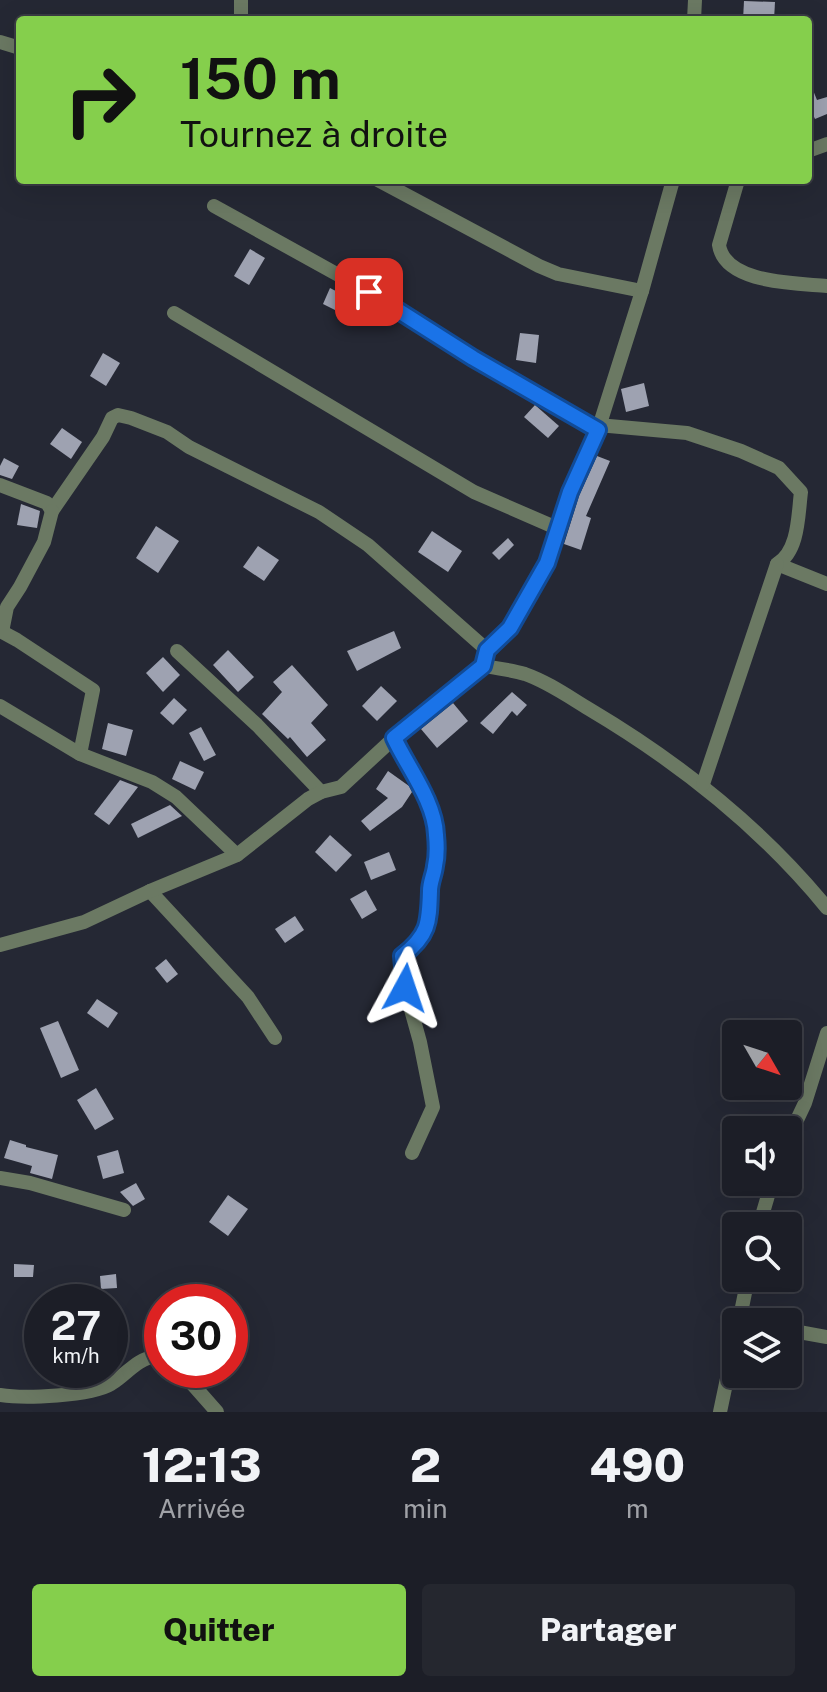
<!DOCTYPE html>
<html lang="fr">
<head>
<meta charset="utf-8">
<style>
	:root { --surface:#1c1e27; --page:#25272f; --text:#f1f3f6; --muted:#a0a2a7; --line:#3a3c44; --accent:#85cf4c }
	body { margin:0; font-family:"Public Sans",sans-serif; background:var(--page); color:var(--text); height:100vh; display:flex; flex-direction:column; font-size:30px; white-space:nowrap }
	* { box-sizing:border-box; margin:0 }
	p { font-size:26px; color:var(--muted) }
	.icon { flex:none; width:44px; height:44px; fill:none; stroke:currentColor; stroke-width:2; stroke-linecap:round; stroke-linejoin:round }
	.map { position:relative; height:1412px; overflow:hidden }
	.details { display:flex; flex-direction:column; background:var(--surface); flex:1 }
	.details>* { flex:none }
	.guide { position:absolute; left:16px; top:16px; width:796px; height:168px; border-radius:8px; box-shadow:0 8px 32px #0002,0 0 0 2px var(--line); background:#85cf4c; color:#111; overflow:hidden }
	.needle { width:52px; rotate:129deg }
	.tools { position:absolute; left:722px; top:1020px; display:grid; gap:16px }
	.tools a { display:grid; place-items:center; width:80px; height:80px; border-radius:8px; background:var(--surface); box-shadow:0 8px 32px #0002,0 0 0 2px var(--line); font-size:40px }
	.speed { position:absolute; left:24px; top:1284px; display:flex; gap:16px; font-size:40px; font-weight:700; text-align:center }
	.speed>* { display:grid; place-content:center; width:104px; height:104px; border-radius:50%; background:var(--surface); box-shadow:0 8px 32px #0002,0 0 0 2px var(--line); line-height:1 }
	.speed small { font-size:20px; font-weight:400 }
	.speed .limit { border:12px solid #d22; background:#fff; color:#111 }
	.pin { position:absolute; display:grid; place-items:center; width:68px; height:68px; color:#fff; margin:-34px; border-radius:16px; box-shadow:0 4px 12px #0006 }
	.me { position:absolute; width:88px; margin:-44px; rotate:5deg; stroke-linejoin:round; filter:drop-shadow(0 0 6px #0008) }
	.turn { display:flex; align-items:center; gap:28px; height:168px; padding:0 32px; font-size:36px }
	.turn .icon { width:104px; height:104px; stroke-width:2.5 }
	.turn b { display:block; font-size:56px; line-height:68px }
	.eta { display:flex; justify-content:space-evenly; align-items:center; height:136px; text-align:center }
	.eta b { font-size:48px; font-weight:800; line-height:56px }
	.cta { display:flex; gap:16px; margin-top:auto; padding:16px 32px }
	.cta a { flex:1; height:92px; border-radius:8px; background:var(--accent); color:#111; font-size:32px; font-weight:800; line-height:92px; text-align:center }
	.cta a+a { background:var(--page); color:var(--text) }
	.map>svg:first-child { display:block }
</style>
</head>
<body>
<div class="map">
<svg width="827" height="1412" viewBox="0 0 827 1412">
	<rect width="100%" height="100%" fill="#252834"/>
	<g fill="#9ea2b1">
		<polygon points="744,1 775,2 774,20 743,20"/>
		<polygon points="808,78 817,100 827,97 827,114 815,119 808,104"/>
		<polygon points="250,249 265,258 249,285 234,276"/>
		<polygon points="330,288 361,304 353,319 323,304"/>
		<polygon points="520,333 539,335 536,363 516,360"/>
		<polygon points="103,353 120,363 106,386 90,376"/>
		<polygon points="644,383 649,406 626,412 621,389"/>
		<polygon points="535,405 559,426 548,438 524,417"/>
		<polygon points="62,428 82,442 71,459 50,444"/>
		<polygon points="597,456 610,461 586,516 591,518 581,550 564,544 579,496"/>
		<polygon points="4,458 19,466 12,479 0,475 0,466"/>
		<polygon points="21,504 40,511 37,528 17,525"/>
		<polygon points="156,526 179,541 158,573 136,558"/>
		<polygon points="432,531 462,551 448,572 418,552"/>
		<polygon points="508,538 514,545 499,560 492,553"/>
		<polygon points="258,546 279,560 264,581 243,567"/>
		<polygon points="394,631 401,648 357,671 347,651"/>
		<polygon points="228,650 254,677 238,692 213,665"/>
		<polygon points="163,657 180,675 163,692 146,673"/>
		<polygon points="292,665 328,705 311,723 326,740 307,757 290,737 288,739 262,714 282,692 273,682"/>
		<polygon points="381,686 397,701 377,721 362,706"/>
		<polygon points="512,692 527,705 517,716 512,711 493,734 480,723"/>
		<polygon points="174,698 187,710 173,725 160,713"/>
		<polygon points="453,703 468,721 437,748 421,729"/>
		<polygon points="108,723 133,730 126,756 102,749"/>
		<polygon points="201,727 216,755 204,761 189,733"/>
		<polygon points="180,761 204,772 195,790 172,779"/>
		<polygon points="388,771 409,786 412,792 402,807 370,831 361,821 388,798 376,789"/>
		<polygon points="120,780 138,787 109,825 94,814"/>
		<polygon points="170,805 182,816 138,838 131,824"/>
		<polygon points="330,835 352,855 336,872 315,852"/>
		<polygon points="389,852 396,870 371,880 364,862"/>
		<polygon points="366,890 377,910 362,919 350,899"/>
		<polygon points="295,916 304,930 285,943 275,929"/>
		<polygon points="166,959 178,974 167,983 155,968"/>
		<polygon points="97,999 118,1013 108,1028 87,1013"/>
		<polygon points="58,1021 79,1070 61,1078 40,1028"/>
		<polygon points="96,1088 114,1119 95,1130 77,1100"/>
		<polygon points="10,1140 26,1145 26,1147 58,1155 52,1179 30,1173 32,1166 4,1158"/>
		<polygon points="118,1150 124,1173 103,1179 97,1156"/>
		<polygon points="136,1183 145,1199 133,1206 120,1192"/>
		<polygon points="228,1195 248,1209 228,1236 209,1222"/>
		<polygon points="14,1264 34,1265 33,1277 14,1277"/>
		<polygon points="116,1274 117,1288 101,1289 100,1276"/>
	</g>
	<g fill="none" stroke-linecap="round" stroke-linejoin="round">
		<g stroke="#6b7963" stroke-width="14">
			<polyline points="241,20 241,0"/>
			<polyline points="694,20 695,0"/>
			<polyline points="0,42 20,48"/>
			<polyline points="808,151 827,144"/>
			<polyline points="378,180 539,266 558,274 642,291"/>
			<path d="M738 180 719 245C725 284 797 283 827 286"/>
			<polyline points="214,206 369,292 473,358 598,430"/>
			<polyline points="174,313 474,492 559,529"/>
			<path d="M598 425 687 433 741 451 779 468 801 492C798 515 799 551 777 564L827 584"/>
			<polyline points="0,485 47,503 52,511 103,437 112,418 118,415 131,418 167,432 189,447 319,512 368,545 487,650"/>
			<polyline points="52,511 44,542 20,587 7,607 2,632 17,640 93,690 80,754"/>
			<polyline points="177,651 257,725 321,792"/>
			<path d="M483 666C497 668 512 670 525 674 548 682 569 697 589 709 680 763 760 826 827 908"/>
			<polyline points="0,706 80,754 152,782 176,797 237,855"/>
			<path d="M394 738C408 768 435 802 436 835 437 845 437 857 435 866 434 875 430 882 430 891 429 923 429 935 402 956L405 988 420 1042 433 1107 412 1153"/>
			<polyline points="703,784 777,564"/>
			<polyline points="150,891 248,997 275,1038"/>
			<polyline points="0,945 84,922 150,891 237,855 308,799 321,792 341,787 394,738 483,666 487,650 510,628 547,563 570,492 598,430 642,291 673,180"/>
			<polyline points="788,1139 805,1103 827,1033"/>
			<polyline points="0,1178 30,1183 124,1210"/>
			<polyline points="759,1226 772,1182"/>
			<polyline points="739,1322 748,1278"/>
			<polyline points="788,1330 827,1337"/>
			<polyline points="180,1370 217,1412"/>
			<path d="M0 1395C24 1399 91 1396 111 1384 131 1371 133 1361 158 1355L162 1357"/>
			<polyline points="720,1412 736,1336"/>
		</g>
	</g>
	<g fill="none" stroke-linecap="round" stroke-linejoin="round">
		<g stroke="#114b97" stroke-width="20">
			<path id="route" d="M369 292 473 358 598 430 570 492 547 563 510 628 487 650 483 666 394 738C408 768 435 802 436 835 437 845 437 857 435 866 434 875 430 882 430 891 429 923 429 935 402 956L405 988"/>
		</g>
		<use href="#route" stroke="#1a73e8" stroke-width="14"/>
	</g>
</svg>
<div class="tools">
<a><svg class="needle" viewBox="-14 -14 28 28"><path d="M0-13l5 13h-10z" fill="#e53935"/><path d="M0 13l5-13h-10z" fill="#a0a2a7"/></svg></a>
<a><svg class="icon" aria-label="sound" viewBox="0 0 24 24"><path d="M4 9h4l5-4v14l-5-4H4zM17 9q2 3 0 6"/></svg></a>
<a><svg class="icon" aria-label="search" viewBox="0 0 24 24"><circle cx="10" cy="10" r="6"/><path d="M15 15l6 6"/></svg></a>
<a><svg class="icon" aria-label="layers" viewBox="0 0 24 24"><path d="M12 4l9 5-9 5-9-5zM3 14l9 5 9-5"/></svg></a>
</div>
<div class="speed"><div>27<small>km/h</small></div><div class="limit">30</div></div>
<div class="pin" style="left:369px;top:292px;background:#d93025"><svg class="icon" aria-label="arrive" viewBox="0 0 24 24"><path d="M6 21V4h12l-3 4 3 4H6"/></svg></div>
<svg class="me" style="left:405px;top:988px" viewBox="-20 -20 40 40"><path d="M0-17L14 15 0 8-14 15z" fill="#1a73e8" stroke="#fff" stroke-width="4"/></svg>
<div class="guide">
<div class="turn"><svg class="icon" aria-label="right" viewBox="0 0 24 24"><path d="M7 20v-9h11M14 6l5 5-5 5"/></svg><div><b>150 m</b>Tournez à droite</div></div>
</div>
</div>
<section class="details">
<div class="eta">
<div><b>12:13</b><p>Arrivée</p></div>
<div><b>2</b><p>min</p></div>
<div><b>490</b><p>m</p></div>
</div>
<div class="cta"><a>Quitter</a><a>Partager</a></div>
</section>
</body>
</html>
